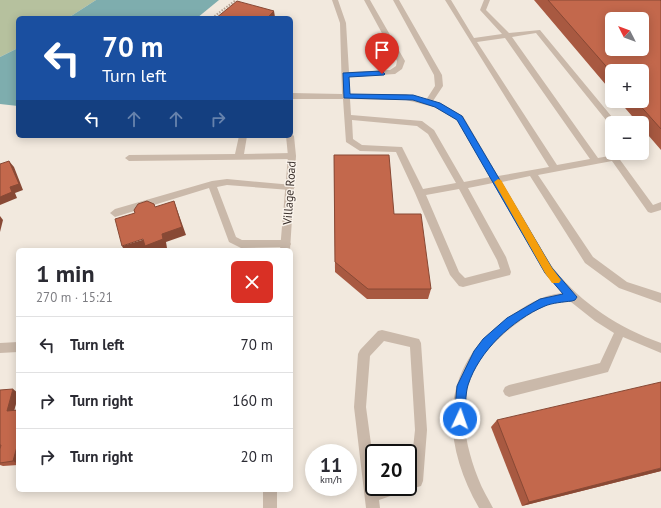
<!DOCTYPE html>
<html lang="en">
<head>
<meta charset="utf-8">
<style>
	:root { --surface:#fff; --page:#f7f7f7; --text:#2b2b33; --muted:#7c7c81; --line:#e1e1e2 }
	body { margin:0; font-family:"PT Sans",sans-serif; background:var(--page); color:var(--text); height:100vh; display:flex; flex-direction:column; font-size:15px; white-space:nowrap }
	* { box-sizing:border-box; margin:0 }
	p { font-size:13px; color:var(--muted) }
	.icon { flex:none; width:22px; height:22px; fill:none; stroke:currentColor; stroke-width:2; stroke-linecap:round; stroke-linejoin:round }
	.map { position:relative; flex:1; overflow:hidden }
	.drawer { position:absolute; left:16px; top:248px; width:277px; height:244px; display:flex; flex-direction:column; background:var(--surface); border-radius:6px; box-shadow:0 2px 10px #0003 }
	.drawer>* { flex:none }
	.hud { position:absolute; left:16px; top:16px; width:277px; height:122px; border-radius:6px; box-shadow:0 2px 10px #0003; background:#1a4fa0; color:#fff; overflow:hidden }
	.needle { width:26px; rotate:312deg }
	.fabs { position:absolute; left:605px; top:12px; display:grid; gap:8px }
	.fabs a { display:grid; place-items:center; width:44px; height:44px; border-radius:6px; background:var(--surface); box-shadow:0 2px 10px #0003; font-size:20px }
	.speed { position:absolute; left:305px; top:444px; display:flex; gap:8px; font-size:20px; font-weight:700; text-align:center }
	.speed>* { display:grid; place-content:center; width:52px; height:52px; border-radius:50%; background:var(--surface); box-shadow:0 2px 10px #0003; line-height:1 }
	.speed small { font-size:10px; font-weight:400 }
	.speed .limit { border:2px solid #111; border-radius:6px; background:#fff; color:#111 }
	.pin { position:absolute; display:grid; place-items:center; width:34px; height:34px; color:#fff; margin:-41px -17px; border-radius:50% 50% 50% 0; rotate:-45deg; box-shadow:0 0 4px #0007 }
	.pin .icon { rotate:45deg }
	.me { position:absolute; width:44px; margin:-22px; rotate:3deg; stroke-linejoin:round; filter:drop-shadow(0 0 3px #0008) }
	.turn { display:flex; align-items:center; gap:14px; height:84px; padding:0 20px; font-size:18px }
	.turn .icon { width:52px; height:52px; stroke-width:2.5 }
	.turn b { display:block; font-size:28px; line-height:34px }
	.lanes { display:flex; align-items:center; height:38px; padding:0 20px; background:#0003; justify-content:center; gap:20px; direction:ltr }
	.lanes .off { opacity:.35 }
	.round { display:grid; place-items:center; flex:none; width:42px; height:42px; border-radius:6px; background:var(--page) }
	.headline { display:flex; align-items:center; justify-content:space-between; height:68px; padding:0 20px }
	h1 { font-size:24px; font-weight:700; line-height:30px }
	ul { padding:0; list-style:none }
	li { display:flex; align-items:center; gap:12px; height:56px; padding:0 20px; border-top:1px solid var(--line) }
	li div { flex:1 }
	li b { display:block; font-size:15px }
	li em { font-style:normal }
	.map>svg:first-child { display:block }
</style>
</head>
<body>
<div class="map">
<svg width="661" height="508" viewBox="0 0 661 508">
	<rect width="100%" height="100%" fill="#f2e9de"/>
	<polygon fill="#b6c19e" points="0,0 96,0 68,18 18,18 18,48 0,57"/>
	<g fill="#7eadae">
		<polygon points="96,0 219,0 197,18 68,18"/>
		<polygon points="18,48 18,106 0,104 0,57"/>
	</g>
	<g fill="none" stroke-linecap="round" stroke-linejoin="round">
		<polyline stroke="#b6a394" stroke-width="2" stroke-dasharray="1.5 1.5" stroke-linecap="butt" points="212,18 236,0"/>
		<g fill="#cab9aa" fill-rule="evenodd">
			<path d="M332 0H338L346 23 349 72 390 70 396 66 397 61 364 0H370L405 61 402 69 395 74 349 77 350 94H406L426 100 435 86 434 75 393 0H399L442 75 443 86 433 101 440 103 463 116 498 176 549 167 445 0H451L474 38 502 34 480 10 484 0H490L486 10 509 33 540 30 617 123H612V125H610L536 33 512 37 598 158 609 156V153L612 150V153H617L618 157 653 205 661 202V210L651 213 648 212 612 161 538 175 593 257 627 282 661 293V303L619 288 585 263 530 176 502 182C513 201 525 220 536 240 542 249 547 260 554 269 582 304 619 328 661 343V353L623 337 608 372 509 397 505 395 503 391 505 387 509 385 600 363 614 333 595 321 571 302C563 302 554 302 547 305 533 311 518 322 506 332 457 373 456 421 478 478 482 489 488 498 493 508H479C440 440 439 366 508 318 525 306 541 295 562 293L545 273 493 183 468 188 506 257 511 272 510 275 506 276 463 287 459 286 450 275 415 193 396 152 360 151 346 142 343 99H291V93L342 94 340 23ZM505 38 590 159 557 165 477 42ZM350 99 406 100 434 107 457 120 490 177 464 182 434 130 422 121 351 115ZM352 120 417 126 428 134 456 183 423 189 402 147 362 145 353 139ZM459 189 497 260 500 269 465 278 459 272 426 195Z"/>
			<polygon points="239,136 247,136 244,154 292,153 296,156 292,159 129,161 125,158 129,155 235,154"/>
			<polygon points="612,136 612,148 608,145 608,139"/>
			<polygon points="227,179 293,185 295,187 293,189 290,190 227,185 217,187 236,237 242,240 286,240 289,241 291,244 289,247 241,248 229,242 209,188 115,217 110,213 115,209 212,181"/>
			<path d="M382 330 419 339 421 343 427 430 423 481 421 486 408 490 403 488 402 492 379 500 380 508H366L354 407 358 354 360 350 378 331ZM384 341 410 347 415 430 410 476H408V487H374V466L366 407 370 356Z"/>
		</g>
		<g fill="#cab9aa" fill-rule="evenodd">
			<polygon points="291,133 294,136 296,156 290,250 280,250 288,156 286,136 291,136"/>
			<polygon points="18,342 18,352 0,353 0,343"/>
			<rect x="263" y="490" width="14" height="18"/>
		</g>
	</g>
	<g fill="#a85941">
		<polygon points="534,0 660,0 661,1 661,150 642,128 642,123 638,123 619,101 642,101 612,71 612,92"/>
		<polygon points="148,136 196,136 196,137 148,138"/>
		<polygon points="200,136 223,136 222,137 200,137"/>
		<polygon points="334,155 394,214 431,289 428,299 367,299 335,272"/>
		<polygon points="0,390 18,393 18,396 14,410 18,410 18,465 3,466 0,465"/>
		<polygon points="497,420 661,471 522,506 491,427"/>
	</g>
	<g fill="#884935">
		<polygon points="274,11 275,17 274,18 267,18"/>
		<polygon points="9,161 14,167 23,190 15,193 17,198 0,205 0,197 10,187"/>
		<polygon points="174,201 186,235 166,242 167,248 160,250 147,250 146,248 140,250 124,250 122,246 162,234"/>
		<polygon points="0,216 3,220 0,232"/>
		<polygon points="13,389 18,393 18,396 13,415 7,411"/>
		<polygon points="18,443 18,464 13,461"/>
		<polygon points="661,468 661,471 522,506 529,502"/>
	</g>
	<g fill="#c3684c" stroke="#884935" fill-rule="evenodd">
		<path d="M548 0H660L661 1V129L636 101H642V71H612V73ZM612 19H642V49H612Z"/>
		<polygon points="237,1 274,11 267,18 255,18 251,17 250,18 216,18"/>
		<polygon points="334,155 389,155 394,214 421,214 431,289 368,289 335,262"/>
		<polygon points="9,161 19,184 10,187 12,192 0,197 0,164"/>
		<polygon points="147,201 154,204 155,207 174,201 182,227 162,234 163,239 145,246 143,239 122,246 115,219 135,213 134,210 138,204"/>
		<polygon points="661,382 661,468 529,502 497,420"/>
		<polygon points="13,389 7,411 18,410 18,443 13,461 0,463 0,449 1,445 0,445 0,390"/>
	</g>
	<path fill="#1a73e8" stroke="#114b97" d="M382 71 385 74 384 75 349 77 350 94 413 95 440 103 462 116 552 268 577 297 575 300 572 301C563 302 552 303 545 306 512 320 479 351 468 385 465 395 466 408 465 419L464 423 460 424 456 423 454 419 457 386 474 351 483 339 507 318 540 299 563 294 545 273 457 120 435 107 413 100 344 98 343 73Z"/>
	<polygon fill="#f59e0b" points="498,179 501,180 552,268 561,280 559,283 552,283 545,273 494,182"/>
	<g text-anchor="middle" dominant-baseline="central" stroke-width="3" stroke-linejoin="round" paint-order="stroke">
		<g font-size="12" fill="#382e2a" stroke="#faf3eb">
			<text transform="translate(289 193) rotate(-86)">Village Road</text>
		</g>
	</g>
</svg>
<div class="fabs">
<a><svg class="needle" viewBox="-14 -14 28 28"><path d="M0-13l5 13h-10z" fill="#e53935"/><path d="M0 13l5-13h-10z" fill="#7c7c81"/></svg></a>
<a>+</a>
<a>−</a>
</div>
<div class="speed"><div>11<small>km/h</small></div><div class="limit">20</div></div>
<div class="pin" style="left:382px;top:74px;background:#d93025"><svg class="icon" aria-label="arrive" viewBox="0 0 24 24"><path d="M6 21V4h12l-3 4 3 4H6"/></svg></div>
<svg class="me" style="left:460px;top:419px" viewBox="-20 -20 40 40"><circle r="17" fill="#1a73e8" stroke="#fff" stroke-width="3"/><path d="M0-11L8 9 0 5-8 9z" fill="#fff"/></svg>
<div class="hud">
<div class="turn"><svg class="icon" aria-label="left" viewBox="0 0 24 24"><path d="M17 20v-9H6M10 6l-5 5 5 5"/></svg><div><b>70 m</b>Turn left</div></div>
<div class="lanes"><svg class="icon" aria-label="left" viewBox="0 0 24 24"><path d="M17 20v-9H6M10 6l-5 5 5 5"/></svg><svg class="icon off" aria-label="ahead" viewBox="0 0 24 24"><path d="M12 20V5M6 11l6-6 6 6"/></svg><svg class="icon off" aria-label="ahead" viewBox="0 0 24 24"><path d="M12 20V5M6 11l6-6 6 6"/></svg><svg class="icon off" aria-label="right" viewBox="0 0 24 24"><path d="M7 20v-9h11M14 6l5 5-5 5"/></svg></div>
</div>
<section class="drawer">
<div class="headline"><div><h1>1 min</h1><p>270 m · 15:21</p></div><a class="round" style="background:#d93025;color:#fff"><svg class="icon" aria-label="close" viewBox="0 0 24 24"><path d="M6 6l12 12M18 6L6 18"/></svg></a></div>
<ul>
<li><svg class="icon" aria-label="left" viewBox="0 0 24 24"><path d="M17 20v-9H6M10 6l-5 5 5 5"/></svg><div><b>Turn left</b></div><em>70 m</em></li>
<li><svg class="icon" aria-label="right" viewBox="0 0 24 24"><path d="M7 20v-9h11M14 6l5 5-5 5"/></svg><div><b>Turn right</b></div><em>160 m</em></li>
<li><svg class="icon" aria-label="right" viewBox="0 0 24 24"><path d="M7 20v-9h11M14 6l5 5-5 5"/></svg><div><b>Turn right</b></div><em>20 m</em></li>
</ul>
</section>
</div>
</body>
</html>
